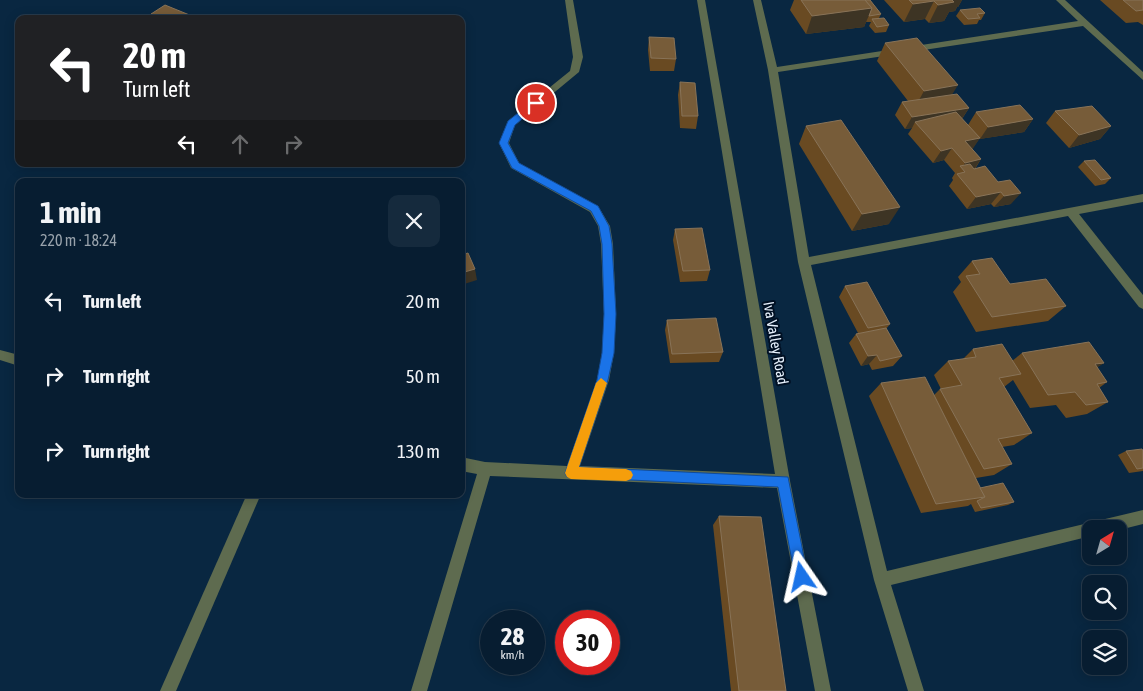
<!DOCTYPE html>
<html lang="en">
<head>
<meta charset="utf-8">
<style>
	:root { --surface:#071d31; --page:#152a3d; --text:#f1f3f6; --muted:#98a2ab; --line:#283b4d }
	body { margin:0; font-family:"Asap Condensed",sans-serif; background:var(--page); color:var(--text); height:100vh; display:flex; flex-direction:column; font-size:19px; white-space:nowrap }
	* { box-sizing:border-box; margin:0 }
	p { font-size:16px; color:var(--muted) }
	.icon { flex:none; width:28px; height:28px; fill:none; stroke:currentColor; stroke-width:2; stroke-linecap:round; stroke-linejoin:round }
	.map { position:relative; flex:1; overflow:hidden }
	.drawer { position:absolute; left:15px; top:178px; width:450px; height:320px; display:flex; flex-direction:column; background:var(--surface); border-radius:10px; box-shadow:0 2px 12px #0003,0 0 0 1px var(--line) }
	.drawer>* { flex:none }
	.guide { position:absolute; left:15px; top:15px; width:450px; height:152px; border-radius:10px; box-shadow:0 2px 12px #0003,0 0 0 1px var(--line); background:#202124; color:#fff; overflow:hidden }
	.needle { width:32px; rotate:37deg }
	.controls { position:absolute; left:1082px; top:520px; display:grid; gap:10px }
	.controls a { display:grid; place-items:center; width:45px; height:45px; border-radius:10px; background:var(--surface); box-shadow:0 2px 12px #0003,0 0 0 1px var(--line); font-size:25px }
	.speed { position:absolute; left:480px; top:610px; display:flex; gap:10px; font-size:25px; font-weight:700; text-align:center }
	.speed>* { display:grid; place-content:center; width:65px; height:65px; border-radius:50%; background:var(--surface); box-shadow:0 2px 12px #0003,0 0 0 1px var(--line); line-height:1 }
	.speed small { font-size:12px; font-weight:400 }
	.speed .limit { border:8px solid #d22; background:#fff; color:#111 }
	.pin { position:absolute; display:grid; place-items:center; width:42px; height:42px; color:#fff; margin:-21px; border:2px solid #fff; border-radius:50%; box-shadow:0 1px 5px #0007 }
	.me { position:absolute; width:55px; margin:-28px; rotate:349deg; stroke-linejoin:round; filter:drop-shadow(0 0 4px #0008) }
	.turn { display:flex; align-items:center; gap:18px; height:105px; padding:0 25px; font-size:22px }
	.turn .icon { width:65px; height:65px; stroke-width:2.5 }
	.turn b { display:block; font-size:35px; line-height:42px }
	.lanes { display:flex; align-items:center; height:48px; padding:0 25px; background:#0003; justify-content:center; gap:25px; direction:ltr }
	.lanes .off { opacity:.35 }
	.round { display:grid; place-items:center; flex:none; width:52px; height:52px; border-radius:10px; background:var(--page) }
	.headline { display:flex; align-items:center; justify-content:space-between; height:85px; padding:0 25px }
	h1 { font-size:30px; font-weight:700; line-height:38px }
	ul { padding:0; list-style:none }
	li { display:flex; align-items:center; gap:15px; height:75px; padding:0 25px }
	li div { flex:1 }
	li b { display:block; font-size:19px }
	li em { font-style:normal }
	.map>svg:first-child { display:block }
</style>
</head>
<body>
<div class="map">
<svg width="1143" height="691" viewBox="0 0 1143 691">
	<rect width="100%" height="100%" fill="#092741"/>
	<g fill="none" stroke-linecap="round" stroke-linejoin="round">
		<g fill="#5e6b4f" fill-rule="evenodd">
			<polygon points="565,0 573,0 583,57 579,72 515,125 509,143 519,163 598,206 610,226 613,244 616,314 614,353 609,380 580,466 775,474 697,0 705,0 790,481 831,691 815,691 777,488 490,476 427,691 411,691 477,474 461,471 461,457 485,462 567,466 597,380 602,353 604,314 601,244 598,226 590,212 511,168 499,143 508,121 570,71 573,57"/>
			<polygon points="753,0 761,0 777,67 1078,21 1056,0 1065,0 1143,72 1143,80 1083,26 778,72 809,257 1143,194 1143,202 1079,214 1143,295 1143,309 1139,307 1068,216 811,265 887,571 1143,510 1143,524 1119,530 1091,529 1091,536 891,585 924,691 908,691 874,580 798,262 768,70"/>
			<polygon points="0,350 19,355 19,366 0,360"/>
			<polygon points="247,494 261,494 176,691 160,691"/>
		</g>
	</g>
	<g fill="#694a22">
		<polygon points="794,0 870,0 881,14 879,18 889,25 886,32 875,33 869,26 871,22 866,22 864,27 806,34 790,10"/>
		<polygon points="884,0 962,0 958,7 957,7 955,11 949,12 944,21 929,23 925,19 904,22"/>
		<polygon points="1100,0 1143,0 1143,25 1138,22 1126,23"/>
		<polygon points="960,10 985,13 981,20 979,20 977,24 964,25 956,16"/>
		<polygon points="151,14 194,19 154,19"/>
		<polygon points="649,37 676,59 674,71 650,71 648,50"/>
		<polygon points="885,43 969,108 962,119 968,125 976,112 1033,119 1024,132 979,139 972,149 981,159 975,169 985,166 1011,204 994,207 991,204 967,209 949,186 953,180 952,178 955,173 944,160 933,163 908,134 912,128 905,129 895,115 902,102 908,101 877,61"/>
		<polygon points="680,82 698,116 696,129 680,128 678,95"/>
		<polygon points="1055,111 1111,126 1100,139 1069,148 1046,123"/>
		<polygon points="806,126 889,224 852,231 799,144"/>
		<polygon points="1084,161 1111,178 1105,184 1095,186 1078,167"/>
		<polygon points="675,229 710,270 707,281 680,282 673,240"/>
		<polygon points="972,261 1010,284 1066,306 1048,321 976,332 953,292 961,282 958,277"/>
		<polygon points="845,286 890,324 886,329 902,356 893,366 872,370 869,364 861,366 849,343 856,334 858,333 839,297"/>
		<polygon points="667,320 723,352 719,362 670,363 665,330"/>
		<polygon points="973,349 1012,361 1022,353 1104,363 1097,367 1107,382 1099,388 1108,402 1087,414 1066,418 1056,405 1030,408 1013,380 1004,387 1032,433 1014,445 1002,447 1012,464 994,475 976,478 980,488 1014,502 1008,505 975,512 971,504 968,506 921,513 869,396 881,383 934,395 940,389 941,389 934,375 948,361 963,359"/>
		<polygon points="1126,451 1143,451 1143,471 1129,473 1118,455"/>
		<polygon points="719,516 786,691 731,691 713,525"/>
	</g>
	<g fill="#3d3424">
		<polygon points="945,0 962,0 958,7 957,7 955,11 949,12 944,21 929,23 938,5"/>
		<polygon points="934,1 925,19 904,22 913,4"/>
		<polygon points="872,8 864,27 806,34 812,16"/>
		<polygon points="958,85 947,103 914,109 924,91"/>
		<polygon points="969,108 961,120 915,122 912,128 905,129 912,117"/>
		<polygon points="1033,119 1024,132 980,139 988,127"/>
		<polygon points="1111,126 1100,139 1069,148 1079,135"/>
		<polygon points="980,138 972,150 965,141"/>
		<polygon points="952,148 944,160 933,163 941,151"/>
		<polygon points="981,159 973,171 965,172 962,168 965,163"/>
		<polygon points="1001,192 991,204 967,209 976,197"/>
		<polygon points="1021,193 1011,204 994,207 1004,196"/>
		<polygon points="900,207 889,224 852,231 862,214"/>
		<polygon points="475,269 477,280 461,285 461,273"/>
		<polygon points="877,355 869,364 861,366 868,356"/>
		<polygon points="1104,363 1084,376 1095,364"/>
	</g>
	<g fill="#775c39" stroke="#887358">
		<polygon points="801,0 865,0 872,8 812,16"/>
		<polygon points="865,0 870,0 881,14 869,16 872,8"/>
		<polygon points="909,0 952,0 954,2 938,5 934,1 913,4"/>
		<polygon points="1123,0 1143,0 1143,10 1136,11"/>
		<polygon points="165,5 192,16 188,19 163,19 151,14"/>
		<polygon points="980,8 985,13 977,14 980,18 968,19 960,10"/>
		<polygon points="884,18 889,25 877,27 872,19"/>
		<polygon points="649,37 674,38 676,59 651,58"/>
		<polygon points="917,38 958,85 924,91 885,43"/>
		<polygon points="680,82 695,83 698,116 682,116"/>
		<polygon points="957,94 969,108 912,117 902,102"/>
		<polygon points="1020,105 1033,119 988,127 976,112"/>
		<polygon points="1092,106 1111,126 1079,135 1055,111"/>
		<polygon points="956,112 980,138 965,141 981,159 965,163 952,148 941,151 915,122"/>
		<polygon points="841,120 900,207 862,214 806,126"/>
		<polygon points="1095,160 1111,178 1101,180 1084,161"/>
		<polygon points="970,164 974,169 985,166 998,182 1010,180 1021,193 1004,196 1001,192 976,197 957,174 965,172 960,166"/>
		<polygon points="702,228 710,270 683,271 675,229"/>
		<polygon points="468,253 475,269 461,273 461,255"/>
		<polygon points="992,258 1010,284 1046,279 1066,306 992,317 966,276 980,274 972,261"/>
		<polygon points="867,282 890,324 868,328 845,286"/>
		<polygon points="716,318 723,352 672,354 667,320"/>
		<polygon points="886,328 902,356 880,361 877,355 868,356 856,334"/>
		<polygon points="1089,342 1104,363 1095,364 1107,382 1097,384 1108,402 1086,405 1075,392 1048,395 1022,353"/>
		<polygon points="1002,344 1021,374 999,378 1032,433 998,439 1012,464 984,469 940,389 962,385 948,361 976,357 973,349"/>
		<polygon points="925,377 985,497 936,504 881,383"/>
		<polygon points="1142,449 1143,451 1143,468 1137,469 1126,451"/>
		<polygon points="1003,483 1014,502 981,508 977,501 985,497 980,488"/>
		<polygon points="719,516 761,517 786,691 739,691"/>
	</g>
	<polygon fill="#1a73e8" stroke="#114b97" points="533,101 541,103 515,125 508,143 519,163 598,206 609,226 612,244 616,314 614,353 608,380 579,467 788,477 808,577 806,582 802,584 797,582 795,577 778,487 567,477 565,473 597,380 602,353 604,314 602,244 599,226 591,211 512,168 499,143 508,121"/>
	<polygon fill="#f59e0b" points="601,378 607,383 579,467 626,469 631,471 633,475 631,479 626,481 571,479 567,477 565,473 596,383"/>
	<g text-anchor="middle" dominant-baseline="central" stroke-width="4" stroke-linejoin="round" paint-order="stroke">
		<g font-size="15" fill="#e6f1fd" stroke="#001023">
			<text transform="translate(776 343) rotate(80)">Iva Valley Road</text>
		</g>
	</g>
</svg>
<div class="controls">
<a><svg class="needle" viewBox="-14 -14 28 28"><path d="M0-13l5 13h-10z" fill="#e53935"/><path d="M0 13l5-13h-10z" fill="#98a2ab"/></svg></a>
<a><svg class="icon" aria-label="search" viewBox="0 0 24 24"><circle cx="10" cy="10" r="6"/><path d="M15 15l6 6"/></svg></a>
<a><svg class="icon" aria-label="layers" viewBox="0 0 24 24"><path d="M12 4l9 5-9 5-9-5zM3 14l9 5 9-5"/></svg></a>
</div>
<div class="speed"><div>28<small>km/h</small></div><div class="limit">30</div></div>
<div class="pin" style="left:536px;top:103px;background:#d93025"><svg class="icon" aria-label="arrive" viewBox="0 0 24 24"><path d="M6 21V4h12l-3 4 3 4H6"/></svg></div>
<svg class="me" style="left:802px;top:577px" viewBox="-20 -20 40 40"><path d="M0-17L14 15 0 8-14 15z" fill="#1a73e8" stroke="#fff" stroke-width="4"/></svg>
<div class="guide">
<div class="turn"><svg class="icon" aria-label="left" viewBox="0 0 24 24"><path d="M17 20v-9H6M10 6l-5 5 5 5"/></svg><div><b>20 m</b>Turn left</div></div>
<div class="lanes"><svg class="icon" aria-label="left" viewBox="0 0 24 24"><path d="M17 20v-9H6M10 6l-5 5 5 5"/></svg><svg class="icon off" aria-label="ahead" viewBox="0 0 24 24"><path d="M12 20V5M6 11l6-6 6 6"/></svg><svg class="icon off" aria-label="right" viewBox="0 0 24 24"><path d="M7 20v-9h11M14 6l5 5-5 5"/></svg></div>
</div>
<section class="drawer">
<div class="headline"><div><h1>1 min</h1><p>220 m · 18:24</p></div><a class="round"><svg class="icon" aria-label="close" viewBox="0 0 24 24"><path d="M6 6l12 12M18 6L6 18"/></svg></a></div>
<ul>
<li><svg class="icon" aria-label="left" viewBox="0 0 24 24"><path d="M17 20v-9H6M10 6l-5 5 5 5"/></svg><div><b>Turn left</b></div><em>20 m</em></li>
<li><svg class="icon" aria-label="right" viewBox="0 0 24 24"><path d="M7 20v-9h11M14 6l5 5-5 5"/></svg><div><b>Turn right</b></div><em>50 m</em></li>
<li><svg class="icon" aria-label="right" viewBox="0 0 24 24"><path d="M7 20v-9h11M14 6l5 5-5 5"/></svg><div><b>Turn right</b></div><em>130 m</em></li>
</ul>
</section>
</div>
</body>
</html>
